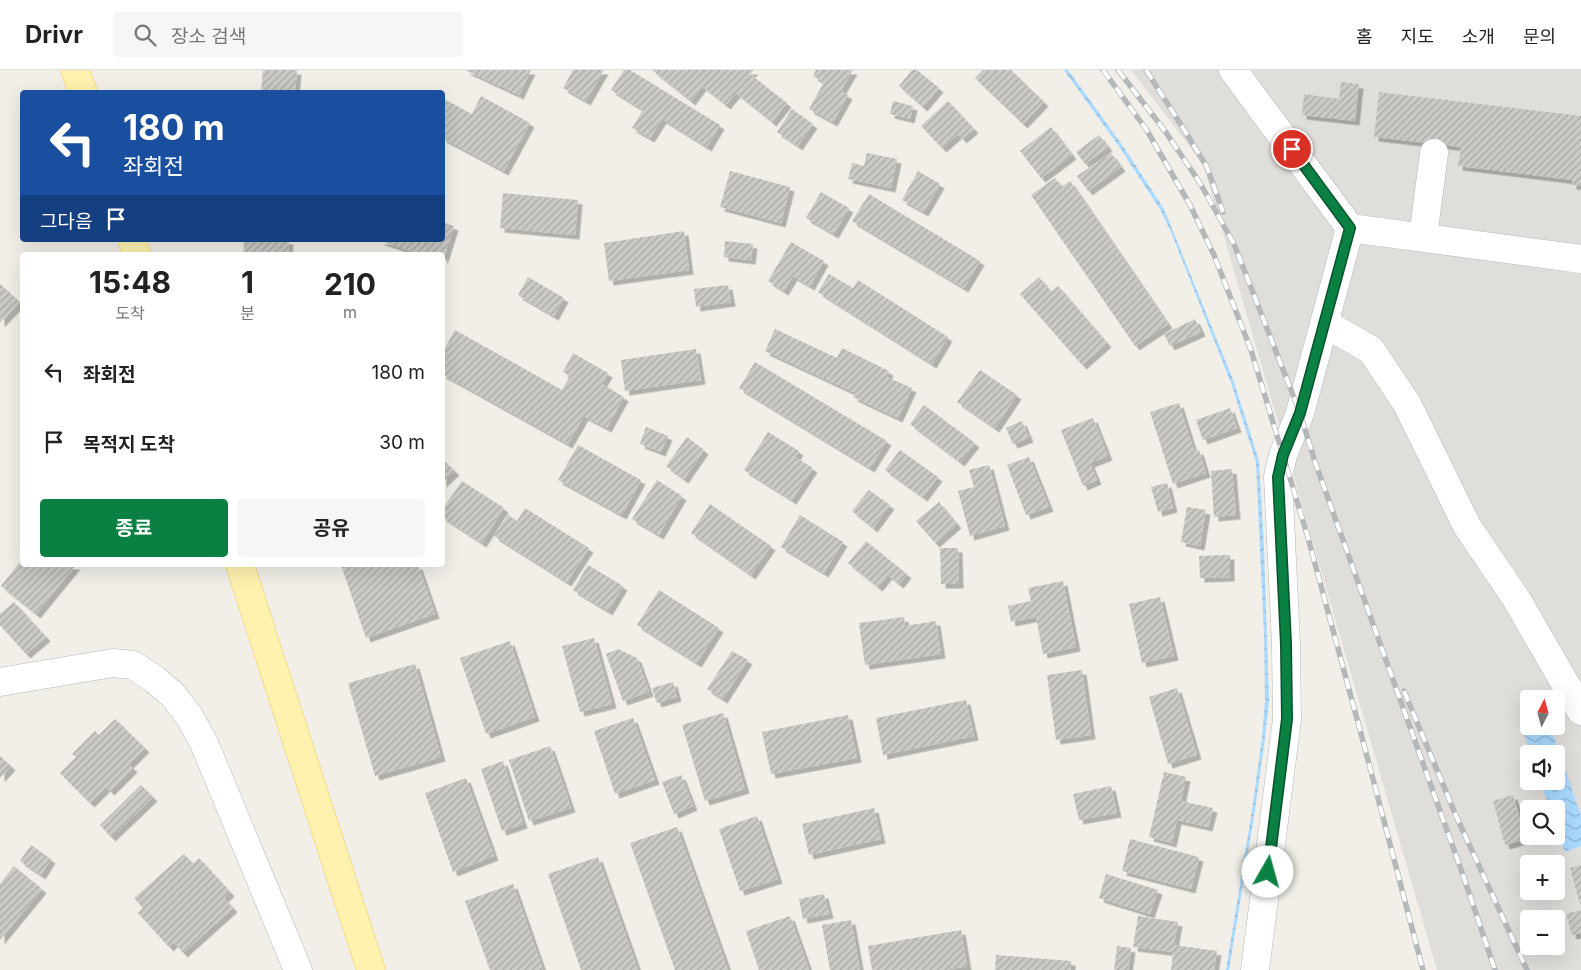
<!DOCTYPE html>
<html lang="ko">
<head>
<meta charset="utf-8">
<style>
	:root { --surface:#fff; --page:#f6f6f6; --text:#222; --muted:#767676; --line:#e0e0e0; --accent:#0b8043 }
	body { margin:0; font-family:Inter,"Noto Sans KR",sans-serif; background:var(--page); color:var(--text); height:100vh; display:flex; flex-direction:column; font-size:19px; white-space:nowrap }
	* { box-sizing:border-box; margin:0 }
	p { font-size:16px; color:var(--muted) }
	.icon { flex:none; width:28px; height:28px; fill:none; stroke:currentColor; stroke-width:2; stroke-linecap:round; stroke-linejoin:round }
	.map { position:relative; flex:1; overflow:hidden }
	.sheet { position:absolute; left:20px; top:182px; width:425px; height:315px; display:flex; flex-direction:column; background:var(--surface); border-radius:5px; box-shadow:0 5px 20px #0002 }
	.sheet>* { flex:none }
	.banner { position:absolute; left:20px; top:20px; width:425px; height:152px; border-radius:5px; box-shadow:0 5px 20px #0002; background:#1a4fa0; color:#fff; overflow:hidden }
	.needle { width:32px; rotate:6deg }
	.buttons { position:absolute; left:1520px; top:620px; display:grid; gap:10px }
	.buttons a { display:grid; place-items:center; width:45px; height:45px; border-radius:5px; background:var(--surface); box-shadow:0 5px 20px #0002; font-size:25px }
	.pin { position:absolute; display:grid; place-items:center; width:42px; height:42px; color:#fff; margin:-21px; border:2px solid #fff; border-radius:50%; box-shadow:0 1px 5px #0007 }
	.me { position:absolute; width:55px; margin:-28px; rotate:7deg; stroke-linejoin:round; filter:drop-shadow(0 0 4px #0008) }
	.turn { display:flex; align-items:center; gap:18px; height:105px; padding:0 20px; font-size:22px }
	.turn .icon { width:65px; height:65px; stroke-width:2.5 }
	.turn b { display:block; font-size:35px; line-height:42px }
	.then { display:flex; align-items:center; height:48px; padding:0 20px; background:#0003; gap:10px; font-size:19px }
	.eta { display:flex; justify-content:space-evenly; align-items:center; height:85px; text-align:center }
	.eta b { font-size:30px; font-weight:700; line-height:35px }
	.button { display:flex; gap:10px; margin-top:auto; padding:10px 20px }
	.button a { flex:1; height:58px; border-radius:5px; background:var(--accent); color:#fff; font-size:20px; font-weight:700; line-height:58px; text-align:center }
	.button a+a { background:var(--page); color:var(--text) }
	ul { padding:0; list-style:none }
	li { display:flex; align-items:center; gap:15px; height:70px; padding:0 20px }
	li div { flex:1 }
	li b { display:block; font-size:19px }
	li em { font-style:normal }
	header { display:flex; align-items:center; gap:30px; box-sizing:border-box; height:70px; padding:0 25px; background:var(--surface); border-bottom:1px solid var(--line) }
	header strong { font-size:24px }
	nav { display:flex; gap:28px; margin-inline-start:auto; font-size:18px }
	.search { width:350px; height:45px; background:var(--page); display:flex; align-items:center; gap:12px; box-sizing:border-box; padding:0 18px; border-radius:5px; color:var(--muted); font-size:19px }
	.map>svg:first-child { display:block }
</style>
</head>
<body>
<header>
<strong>Drivr</strong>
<div class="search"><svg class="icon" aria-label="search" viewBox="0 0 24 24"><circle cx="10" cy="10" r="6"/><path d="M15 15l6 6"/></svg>장소 검색</div>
<nav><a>홈</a><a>지도</a><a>소개</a><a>문의</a></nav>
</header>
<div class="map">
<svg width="1581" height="900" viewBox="0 0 1581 900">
	<defs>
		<pattern id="water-waves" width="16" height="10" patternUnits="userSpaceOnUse" patternTransform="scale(1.25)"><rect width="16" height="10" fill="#aadaff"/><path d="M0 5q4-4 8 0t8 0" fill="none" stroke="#8eb4d2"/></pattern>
		<pattern id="building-hatch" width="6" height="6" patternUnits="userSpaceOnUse" patternTransform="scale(1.25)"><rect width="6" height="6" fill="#cccac5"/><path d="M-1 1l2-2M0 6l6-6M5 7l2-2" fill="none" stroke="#a9a8a4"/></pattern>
		<filter id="shadow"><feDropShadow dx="4.5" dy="4.5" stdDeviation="0" flood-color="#0004"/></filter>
	</defs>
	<rect width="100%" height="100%" fill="#f1efe8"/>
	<path fill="#e0deda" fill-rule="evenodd" d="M1131 0H1581V900H1437L1203 94ZM1529 629H1556V656H1529ZM1529 684H1556V711H1529ZM1529 739H1556V766H1529ZM1529 794H1556V821H1529ZM1529 849H1556V876H1529Z"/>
	<g fill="url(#water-waves)">
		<polygon points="1064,0 1068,0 1123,76 1164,139 1234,312 1259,391 1264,478 1269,630 1265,668 1255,740 1229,900 1226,900 1252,740 1262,668 1265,630 1264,565 1256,392 1231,313 1171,162 1161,141 1120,78"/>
		<polygon points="1538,656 1550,656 1581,746 1581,776 1565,782 1556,758 1556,739 1550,739 1540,711 1556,711 1556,684 1531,684 1523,662"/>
	</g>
	<g fill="url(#building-hatch)" filter="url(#shadow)">
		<polygon points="263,0 297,0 295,22 261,22"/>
		<polygon points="465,0 531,0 519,25"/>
		<polygon points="573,0 604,0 586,31 563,18"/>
		<polygon points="624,0 630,0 720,55 707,77 662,49 650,68 632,58 643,40 611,20"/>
		<polygon points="652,0 754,0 750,4 787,33 772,52 736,23 726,35 702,16 691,31"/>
		<polygon points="816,0 853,0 841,21 848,25 833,52 809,39 824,12 813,6"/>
		<polygon points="912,0 917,0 939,18 923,37 899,16"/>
		<polygon points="983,0 1011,0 1044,32 1023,54 975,8"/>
		<polygon points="1341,12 1359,14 1355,51 1302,45 1304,24 1339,29"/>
		<polygon points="1379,22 1581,46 1581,116 1572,115 1572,110 1458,96 1461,77 1374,67"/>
		<polygon points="481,26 530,53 504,101 442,68 442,28 472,44"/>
		<polygon points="893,31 913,36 910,49 890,44"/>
		<polygon points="948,31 974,59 962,69 958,64 942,78 921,56"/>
		<polygon points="792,39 813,54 798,76 777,62"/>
		<polygon points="1051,57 1072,85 1041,108 1020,81"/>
		<polygon points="1099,65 1108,77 1085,94 1076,82"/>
		<polygon points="867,83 897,89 891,118 848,109 852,93 864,96"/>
		<polygon points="1111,83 1121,97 1088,121 1077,106"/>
		<polygon points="730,101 790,117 781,153 720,137"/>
		<polygon points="918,101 940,114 924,142 902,130"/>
		<polygon points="1055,108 1061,117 1070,111 1168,254 1135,276 1031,125"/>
		<polygon points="821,122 849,138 834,164 806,148"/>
		<polygon points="503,123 578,130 575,165 500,158"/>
		<polygon points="869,124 980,191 964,218 852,151"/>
		<polygon points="442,152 454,156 443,191 442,185 422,185 378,170 442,170"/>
		<polygon points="684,161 689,200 609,211 604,173"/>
		<polygon points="244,170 289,170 288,185 243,185"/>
		<polygon points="725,171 753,174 751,190 724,187"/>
		<polygon points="791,172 824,191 810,216 793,206 784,221 768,211"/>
		<polygon points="829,204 853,218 858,210 948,267 932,294 818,222"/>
		<polygon points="528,207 564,228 554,246 518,225"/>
		<polygon points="1039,207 1051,222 1058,216 1107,273 1082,295 1020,224"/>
		<polygon points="0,214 20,232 0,253"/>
		<polygon points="728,215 731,232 696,237 694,219"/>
		<polygon points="1195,249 1201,262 1170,276 1164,264"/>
		<polygon points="775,259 837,288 842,278 889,301 887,307 912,318 898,348 853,327 855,323 765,281"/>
		<polygon points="455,260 562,320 570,306 563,302 573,283 608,303 602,314 624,327 607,358 584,346 568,374 442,304 442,283"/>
		<polygon points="696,279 701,310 625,321 621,290"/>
		<polygon points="755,292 887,371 870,398 739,318"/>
		<polygon points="980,300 1017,325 995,358 957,332"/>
		<polygon points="1179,333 1194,381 1199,380 1206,403 1173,414 1150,342"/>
		<polygon points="924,335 975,373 960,392 910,354"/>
		<polygon points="1230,338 1237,358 1203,370 1196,350"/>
		<polygon points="1093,348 1108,386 1090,393 1097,410 1083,416 1061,360"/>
		<polygon points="1022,351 1029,368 1013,374 1006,358"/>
		<polygon points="646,357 668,366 661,382 640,374"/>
		<polygon points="768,362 799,381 795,387 813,398 792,430 744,400"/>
		<polygon points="687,367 704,380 684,409 666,396"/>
		<polygon points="578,375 641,410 622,445 558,410"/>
		<polygon points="900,380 938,407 923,427 885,400"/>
		<polygon points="1029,387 1049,437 1026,445 1007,395"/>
		<polygon points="442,389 455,401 442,413"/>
		<polygon points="989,395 1005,456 970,466 958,421 974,417 969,400"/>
		<polygon points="1232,399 1236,445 1214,447 1211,401"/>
		<polygon points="657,410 682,426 659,465 632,449"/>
		<polygon points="462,411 504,438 482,473 442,447 442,440"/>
		<polygon points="1167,413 1173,438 1158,442 1151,417"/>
		<polygon points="869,420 890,435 873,458 852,441"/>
		<polygon points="939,432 957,454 935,473 916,451"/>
		<polygon points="710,434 771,476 751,505 691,463"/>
		<polygon points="1187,437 1206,440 1200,476 1181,472"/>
		<polygon points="525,438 589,478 567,512 494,466 508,445 517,451"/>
		<polygon points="800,445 843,472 824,503 781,477"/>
		<polygon points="866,471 907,504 899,514 888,505 878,517 848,493"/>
		<polygon points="940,478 958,478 959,514 941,514"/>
		<polygon points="1230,485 1230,507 1200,508 1199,486"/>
		<polygon points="22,489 22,495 76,495 36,544 1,516"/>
		<polygon points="341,495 418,495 435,544 366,568"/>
		<polygon points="588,495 623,516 608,541 573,520"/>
		<polygon points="1063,511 1076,577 1043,584 1036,547 1011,552 1008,536 1031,531 1028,518"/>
		<polygon points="659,520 719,558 697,593 637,555"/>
		<polygon points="1160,527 1174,586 1142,593 1129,534"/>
		<polygon points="14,532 46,567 26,584 0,555 0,544"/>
		<polygon points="904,547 905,556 936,551 941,584 865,595 859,553"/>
		<polygon points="594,568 612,634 580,642 562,576"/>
		<polygon points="510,571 535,647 486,664 460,588"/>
		<polygon points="618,579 637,588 649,622 623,631 606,584"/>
		<polygon points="732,581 748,590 723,629 707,619"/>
		<polygon points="415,594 441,687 375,706 348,613"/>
		<polygon points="1082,600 1091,665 1056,670 1047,605"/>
		<polygon points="673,612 677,627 657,633 652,618"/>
		<polygon points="1177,618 1197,685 1168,694 1149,627"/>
		<polygon points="966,630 974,666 883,685 876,648"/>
		<polygon points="723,643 745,719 705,731 682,655"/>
		<polygon points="848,645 857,688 771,704 762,662"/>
		<polygon points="633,648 655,710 615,724 594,661"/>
		<polygon points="115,649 145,678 129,694 133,698 110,721 106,717 90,733 60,703 76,687 72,684 95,661 99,665"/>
		<polygon points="550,676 571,738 529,751 509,690"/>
		<polygon points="0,686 11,696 0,708"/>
		<polygon points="503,691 523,754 502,761 481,699"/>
		<polygon points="1164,702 1186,707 1181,731 1213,738 1208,757 1177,750 1172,773 1149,767"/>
		<polygon points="681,705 693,736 674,744 662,712"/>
		<polygon points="466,708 494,786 453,802 425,723"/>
		<polygon points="141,715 153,727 111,767 100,755"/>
		<polygon points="1111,716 1117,743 1079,750 1073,724"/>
		<polygon points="1513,725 1526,769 1505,775 1493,731"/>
		<polygon points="874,738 881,769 809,785 802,754"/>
		<polygon points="757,746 778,809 740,821 719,759"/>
		<polygon points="677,757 728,900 675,900 630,773"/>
		<polygon points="1130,769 1199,787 1191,819 1122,801"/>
		<polygon points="31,775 51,789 41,805 20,791"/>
		<polygon points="184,784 193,794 199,788 230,822 224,828 233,838 183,883 174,872 169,877 138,843 143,838 134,828"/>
		<polygon points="598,787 638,900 581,900 548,804"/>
		<polygon points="1581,795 1581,834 1580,834 1570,798"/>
		<polygon points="14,796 42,819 0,870 0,814"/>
		<polygon points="1106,804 1158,820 1150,844 1099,828"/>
		<polygon points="513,814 543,900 490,900 465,831"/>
		<polygon points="824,824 829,844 803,849 799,829"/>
		<polygon points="1581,840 1581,863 1572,865 1566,844"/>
		<polygon points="790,846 809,900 759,900 746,861"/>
		<polygon points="1138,846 1178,852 1174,875 1217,881 1214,900 1171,900 1173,882 1133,877"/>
		<polygon points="851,850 860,900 830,900 822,855"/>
		<polygon points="961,860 967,896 944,900 872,900 868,876"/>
		<polygon points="1117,876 1131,878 1128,900 1114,900"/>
		<polygon points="996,885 1071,891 1071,900 995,900"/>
	</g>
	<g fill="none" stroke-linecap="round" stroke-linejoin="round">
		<g stroke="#b5b8bc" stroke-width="29">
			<g id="minor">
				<polyline points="1233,0 1350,158 1581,189"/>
				<polyline points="1423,167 1434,83"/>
				<polyline points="1324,253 1371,280 1407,334 1467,456 1517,530 1581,641"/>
				<polyline points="0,612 113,593 133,595 154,609 172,624 189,646 204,673 298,900"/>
				<polyline points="1255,900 1287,649 1286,574 1278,407 1283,385 1300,343 1350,158"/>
			</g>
		</g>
		<g stroke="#f2c960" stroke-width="29">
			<g id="major">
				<polyline points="75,0 83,22"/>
				<polyline points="132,170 137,185"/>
				<polyline points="240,495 371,900"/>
			</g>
		</g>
		<use href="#minor" stroke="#fff" stroke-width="28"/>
		<use href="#major" stroke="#fff2af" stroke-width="28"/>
		<g stroke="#b6b7b8" stroke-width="5.5">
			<g id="rail">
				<polyline points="1103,0 1146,59 1190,135 1214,185 1251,280 1307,464 1363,671 1423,900"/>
				<polyline points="1118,0 1165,61 1200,113 1234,174 1300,343 1315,392 1463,805 1495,900"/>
				<polyline points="1146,0 1183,58 1207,97 1223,142"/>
				<polyline points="1404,621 1457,748 1527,900"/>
			</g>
		</g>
		<use href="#rail" stroke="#fff" stroke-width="4" stroke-dasharray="11" stroke-linecap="butt"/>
	</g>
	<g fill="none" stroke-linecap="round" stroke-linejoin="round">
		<g stroke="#07532c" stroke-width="12">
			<polyline id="route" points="1268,802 1287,649 1286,574 1278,407 1283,385 1300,343 1350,158 1292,79"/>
		</g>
		<use href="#route" stroke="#0b8043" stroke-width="9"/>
	</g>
</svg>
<div class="buttons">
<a><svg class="needle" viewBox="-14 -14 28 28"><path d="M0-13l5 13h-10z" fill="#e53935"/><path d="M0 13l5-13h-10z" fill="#767676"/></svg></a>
<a><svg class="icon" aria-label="sound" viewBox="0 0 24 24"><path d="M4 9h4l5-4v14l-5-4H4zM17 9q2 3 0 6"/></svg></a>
<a><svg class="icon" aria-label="search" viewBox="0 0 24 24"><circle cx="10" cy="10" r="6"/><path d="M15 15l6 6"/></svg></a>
<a>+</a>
<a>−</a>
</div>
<div class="pin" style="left:1292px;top:79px;background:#d93025"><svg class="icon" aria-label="arrive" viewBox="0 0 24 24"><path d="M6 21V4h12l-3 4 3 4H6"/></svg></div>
<svg class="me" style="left:1268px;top:802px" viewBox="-20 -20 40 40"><circle r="19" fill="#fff"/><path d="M0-13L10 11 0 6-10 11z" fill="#0b8043"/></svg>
<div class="banner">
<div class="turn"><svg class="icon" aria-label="left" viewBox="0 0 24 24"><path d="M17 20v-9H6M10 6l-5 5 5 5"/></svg><div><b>180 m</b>좌회전</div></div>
<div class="then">그다음<svg class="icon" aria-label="arrive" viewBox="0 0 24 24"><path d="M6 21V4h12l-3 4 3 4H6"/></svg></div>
</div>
<section class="sheet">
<div class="eta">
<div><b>15:48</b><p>도착</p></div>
<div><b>1</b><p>분</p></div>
<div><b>210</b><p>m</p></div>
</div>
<ul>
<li><svg class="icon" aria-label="left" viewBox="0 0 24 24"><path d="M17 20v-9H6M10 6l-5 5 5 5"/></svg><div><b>좌회전</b></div><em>180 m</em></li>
<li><svg class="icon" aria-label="arrive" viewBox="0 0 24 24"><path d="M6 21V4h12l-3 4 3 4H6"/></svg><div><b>목적지 도착</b></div><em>30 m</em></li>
</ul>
<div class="button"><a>종료</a><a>공유</a></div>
</section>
</div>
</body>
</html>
